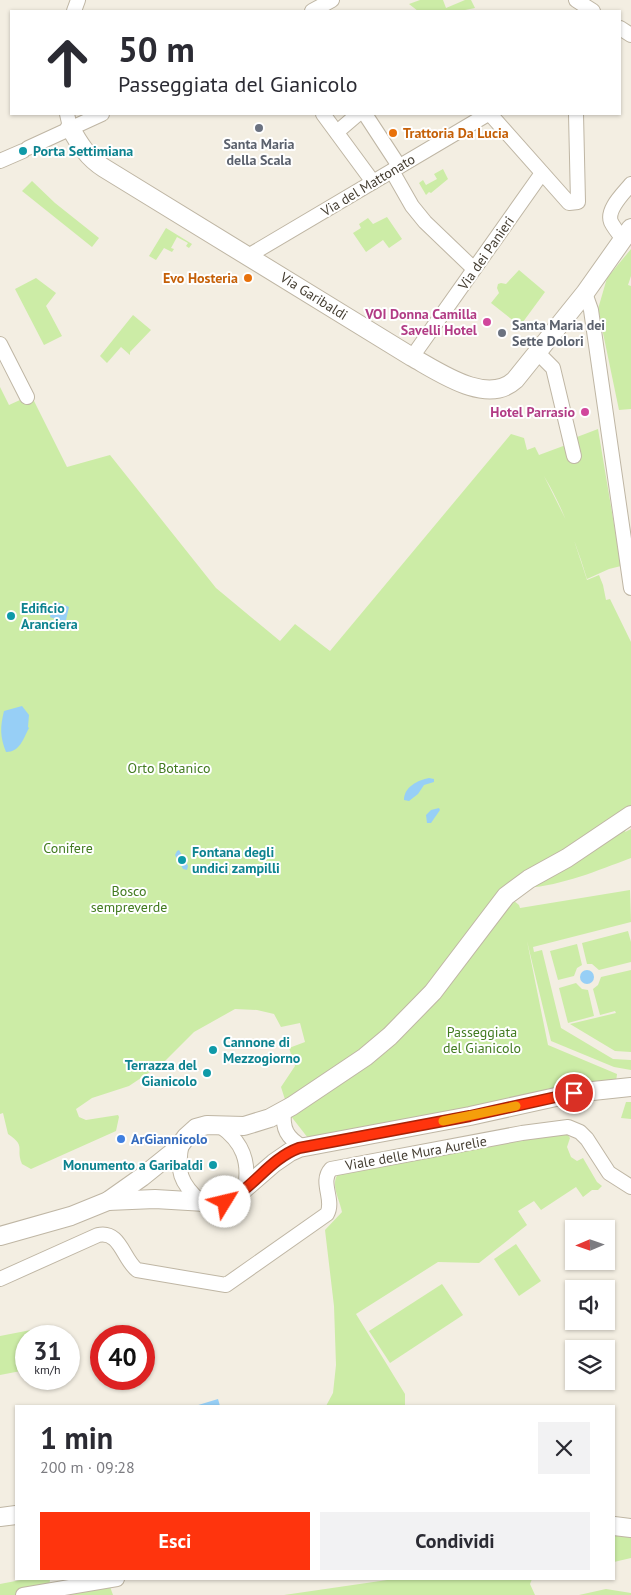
<!DOCTYPE html>
<html lang="it">
<head>
<meta charset="utf-8">
<style>
	:root { --surface:#fff; --page:#f2f2f3; --text:#2b2b33; --muted:#7c7c81; --accent:#ff340d }
	body { margin:0; font-family:"PT Sans",sans-serif; background:var(--page); color:var(--text); height:100vh; display:flex; flex-direction:column; font-size:19px; white-space:nowrap }
	* { box-sizing:border-box; margin:0 }
	p { font-size:16px; color:var(--muted) }
	.icon { flex:none; width:28px; height:28px; fill:none; stroke:currentColor; stroke-width:2; stroke-linecap:round; stroke-linejoin:round }
	.map { position:relative; flex:1; overflow:hidden }
	.side { position:absolute; left:15px; top:1405px; width:600px; height:175px; display:flex; flex-direction:column; background:var(--surface); border-radius:0px; box-shadow:0 1px 4px #0004 }
	.side>* { flex:none }
	.top-card { position:absolute; left:10px; top:10px; width:611px; height:105px; border-radius:0px; box-shadow:0 1px 4px #0004; background:#fff; color:var(--text); overflow:hidden }
	.needle { width:32px; rotate:268deg }
	.controls { position:absolute; left:565px; top:1220px; display:grid; gap:10px }
	.controls a { display:grid; place-items:center; width:50px; height:50px; border-radius:0px; background:var(--surface); box-shadow:0 1px 4px #0004; font-size:25px }
	.speed { position:absolute; left:15px; top:1325px; display:flex; gap:10px; font-size:25px; font-weight:700; text-align:center }
	.speed>* { display:grid; place-content:center; width:65px; height:65px; border-radius:50%; background:var(--surface); box-shadow:0 1px 4px #0004; line-height:1 }
	.speed small { font-size:12px; font-weight:400 }
	.speed .limit { border:8px solid #d22; background:#fff; color:#111 }
	.pin { position:absolute; display:grid; place-items:center; width:42px; height:42px; color:#fff; margin:-21px; border:2px solid #fff; border-radius:50%; box-shadow:0 1px 5px #0007 }
	.me { position:absolute; width:55px; margin:-28px; rotate:54deg; stroke-linejoin:round; filter:drop-shadow(0 0 4px #0008) }
	.turn { display:flex; align-items:center; gap:18px; height:105px; padding:0 25px; font-size:22px }
	.turn .icon { width:65px; height:65px; stroke-width:2.5 }
	.turn b { display:block; font-size:35px; line-height:42px }
	.round { display:grid; place-items:center; flex:none; width:52px; height:52px; border-radius:0px; background:var(--page) }
	.head { display:flex; align-items:center; justify-content:space-between; height:85px; padding:0 25px }
	h1 { font-size:30px; font-weight:600; line-height:38px }
	.action { display:flex; gap:10px; margin-top:auto; padding:10px 25px }
	.action a { flex:1; height:58px; border-radius:0px; background:var(--accent); color:#fff; font-size:20px; font-weight:600; line-height:58px; text-align:center }
	.action a+a { background:var(--page); color:var(--text) }
	.map>svg:first-child { display:block }
</style>
</head>
<body>
<div class="map">
<svg width="631" height="1595" viewBox="0 0 631 1595">
	<rect width="100%" height="100%" fill="#f3eee2"/>
	<g fill="#cceca6">
		<polygon points="420,0 443,0 446,8 465,0 471,0 475,8 465,10 465,11 418,11 409,4"/>
		<polygon points="443,169 448,179 431,193 429,192 426,195 419,183 423,180 426,185 437,179 434,174"/>
		<polygon points="32,181 55,203 99,238 92,247 22,191"/>
		<polygon points="387,217 402,239 389,248 383,240 366,252 353,233 361,228 359,224 368,218 373,224"/>
		<polygon points="166,228 192,244 189,248 186,246 188,243 177,237 171,248 174,249 172,252 164,248 156,260 149,256"/>
		<polygon points="631,249 631,276 628,285 631,286 631,409 619,410 598,309 607,278"/>
		<polygon points="519,270 545,292 520,326 491,303 499,293 497,288 498,284 501,283 506,284"/>
		<polygon points="36,278 56,293 46,306 62,336 44,345 15,289"/>
		<polygon points="133,315 151,330 130,352 130,355 121,347 107,363 100,356"/>
		<path d="M0 387 9 405 31 395 67 467 110 455 216 588 280 641 295 624 330 651 511 434 524 438 527 450 535 447 539 455 574 442 577 437 598 429 621 566 609 569 587 579C576 543 563 508 544 476L570 528 587 580 599 575 603 585 606 600 610 599 631 642V810L625 832 631 829V858C596 871 564 885 526 888L514 901 519 905 520 908 630 890 631 922 533 947 534 952 542 950 561 1028 613 1059 631 1060V1070L614 1067 551 1041 527 941 548 1045 617 1074 616 1082 459 1109 308 1138 290 1115 281 1087 295 1066 289 1048 305 1042 300 1023 281 1027 274 1014 257 1010 235 1009 194 1032 162 1064 129 1086 92 1098 76 1109 79 1117 86 1120 118 1115 119 1117 116 1131 31 1169 22 1164C15 1148 27 1147 8 1134L3 1113 0 1114Z"/>
		<polygon points="628,931 631,942 631,962 599,970 592,964 587,964 582,943"/>
		<polygon points="577,944 582,965 577,968 574,976 558,980 550,951"/>
		<polygon points="631,970 631,1052 615,1051 570,1024 616,1013 615,1011 600,1015 593,989 598,985 601,977"/>
		<polygon points="576,983 582,989 588,990 594,1016 568,1023 559,988"/>
		<polygon points="626,1102 631,1102 631,1119 621,1118"/>
		<path d="M567 1134 570 1138 567 1147 571 1157 577 1161 583 1158 597 1182 602 1186 598 1190H592L583 1197 576 1187 541 1210 534 1201 518 1211 527 1225 479 1263 438 1262 356 1314 405 1394V1406H326L333 1393 336 1365 334 1306 325 1230 342 1212C340 1200 330 1185 338 1174L526 1138Z"/>
		<polygon points="516,1244 541,1281 519,1296 494,1259"/>
		<polygon points="442,1284 463,1315 390,1363 369,1331"/>
		<polygon points="36,1329 38,1336 26,1336 26,1370 0,1375 0,1336"/>
		<polygon points="614,1531 631,1533 631,1558 614,1562"/>
		<polygon points="26,1579 50,1579 49,1590 108,1581 113,1595 0,1595 0,1584"/>
		<polygon points="394,1579 532,1579 530,1584 535,1595 284,1595"/>
		<polygon points="606,1589 631,1593 631,1595 579,1595"/>
	</g>
	<g fill="#97cff6">
		<polygon points="57,602 69,607 66,620 63,622 50,617 53,605"/>
		<path d="M22 706 29 715 28 727 29 728C23 739 20 752 6 752 0 737 0 727 4 711Z"/>
		<path d="M429 778 434 779V782L424 785 418 794 409 801 404 800C404 787 418 780 429 778Z"/>
		<polygon points="439,808 440,810 431,823 427,823 426,815 431,810"/>
		<polygon points="179,850 188,866 187,870 183,869 175,855 177,851"/>
		<circle cx="587" cy="977" r="7"/>
		<polygon points="218,1399 220,1406 195,1406"/>
	</g>
	<g fill="none" stroke-linecap="round" stroke-linejoin="round">
		<g stroke="#bfb6a4" stroke-width="16">
			<g id="minor">
				<polyline points="576,0 593,11"/>
				<polyline points="74,11 78,0"/>
				<polyline points="312,11 332,0"/>
				<polyline points="620,28 631,35"/>
				<polyline points="67,114 70,127"/>
				<polyline points="323,114 373,182"/>
				<polyline points="365,114 399,166"/>
				<polyline points="490,114 569,203 578,202 576,114"/>
				<polyline points="337,132 358,114"/>
				<polyline points="28,148 102,114"/>
				<polyline points="0,161 23,151"/>
				<polyline points="392,171 412,206 425,222 474,269"/>
				<path d="M623 239C619 234 614 228 611 222 606 209 624 193 631 184"/>
				<polyline points="248,256 488,114"/>
				<polyline points="585,293 591,310 631,588"/>
				<polyline points="0,344 27,397"/>
				<polyline points="537,352 553,368 574,456"/>
				<polyline points="412,357 542,173"/>
				<path d="M284 1110C282 1129 287 1138 303 1147"/>
				<path d="M220 1126C243 1142 250 1162 245 1188"/>
				<path d="M182 1143C176 1171 180 1183 201 1202"/>
				<path d="M0 1279 98 1235C120 1230 123 1259 137 1270L226 1285 327 1214C335 1200 319 1182 331 1169L522 1133 568 1127 580 1132 587 1139 609 1173 631 1187"/>
				<polyline points="23,1595 117,1579"/>
			</g>
		</g>
		<g stroke="#bfb6a4" stroke-width="20">
			<g id="tertiary">
				<path d="M70 127C79 144 88 158 104 168L412 357C439 372 487 406 515 380L585 293 631 228"/>
				<polyline points="108,1201 155,1199 222,1203 237,1195 274,1163 290,1152 299,1148 470,1116 574,1093 631,1087"/>
				<polyline points="0,1236 71,1216 108,1201 142,1177 178,1148 186,1137 196,1128 207,1125 244,1126 270,1118 292,1106 365,1057 390,1036 433,992 506,896 529,879 567,858 631,815"/>
				<polyline points="0,1517 16,1515"/>
				<polyline points="614,1526 631,1528"/>
			</g>
		</g>
		<use href="#minor" stroke="#fff" stroke-width="14"/>
		<use href="#tertiary" stroke="#fff" stroke-width="18"/>
	</g>
	<g fill="none" stroke-linecap="round" stroke-linejoin="round">
		<g stroke="#a62208" stroke-width="12">
			<path id="route" d="M225 1202C253 1189 269 1159 299 1148L470 1116 574 1093"/>
		</g>
		<use href="#route" stroke="#ff340d" stroke-width="9"/>
		<polyline stroke="#f59e0b" stroke-width="9" points="443,1121 516,1106"/>
	</g>
	<g fill="#6b7280" stroke="#fff" stroke-width="2">
		<circle cx="259" cy="128" r="5"/>
		<circle cx="502" cy="333" r="5"/>
	</g>
	<g fill="#e8710a" stroke="#fff" stroke-width="2">
		<circle cx="393" cy="133" r="5"/>
		<circle cx="248" cy="278" r="5"/>
	</g>
	<g fill="#0f9aa8" stroke="#fff" stroke-width="2">
		<circle cx="23" cy="151" r="5"/>
		<circle cx="11" cy="616" r="5"/>
		<circle cx="182" cy="860" r="5"/>
		<circle cx="213" cy="1050" r="5"/>
		<circle cx="207" cy="1073" r="5"/>
		<circle cx="213" cy="1165" r="5"/>
	</g>
	<g fill="#d1479c" stroke="#fff" stroke-width="2">
		<circle cx="487" cy="322" r="5"/>
		<circle cx="585" cy="412" r="5"/>
	</g>
	<circle fill="#3f7fe0" stroke="#fff" stroke-width="2" cx="121" cy="1139" r="5"/>
	<g text-anchor="middle" dominant-baseline="central" stroke-width="4" stroke-linejoin="round" paint-order="stroke">
		<g font-size="14" font-weight="bold" fill="#c56008" stroke="#fff" text-anchor="start">
			<text x="403" y="133">Trattoria Da Lucia</text>
			<text x="238" y="278" text-anchor="end">Evo Hosteria</text>
		</g>
		<g font-size="14" font-weight="bold" fill="#5b616d" stroke="#fff">
			<text x="259" y="144">Santa Maria<tspan x="259" dy="16">della Scala</tspan></text>
			<text x="512" y="325" text-anchor="start">Santa Maria dei<tspan x="512" dy="16">Sette Dolori</tspan></text>
		</g>
		<g font-size="14" font-weight="bold" fill="#0d838f" stroke="#fff" text-anchor="start">
			<text x="33" y="151">Porta Settimiana</text>
			<text x="21" y="608">Edificio<tspan x="21" dy="16">Aranciera</tspan></text>
			<text x="192" y="852">Fontana degli<tspan x="192" dy="16">undici zampilli</tspan></text>
			<text x="223" y="1042">Cannone di<tspan x="223" dy="16">Mezzogiorno</tspan></text>
			<text x="197" y="1065" text-anchor="end">Terrazza del<tspan x="197" dy="16">Gianicolo</tspan></text>
			<text x="203" y="1165" text-anchor="end">Monumento a Garibaldi</text>
		</g>
		<g font-size="14" fill="#453e32" stroke="#fff">
			<text transform="translate(368 185) rotate(-31)">Via del Mattonato</text>
			<text transform="translate(486 253) rotate(-55)">Via dei Panieri</text>
			<text transform="translate(314 296) rotate(32)">Via Garibaldi</text>
			<text transform="translate(416 1153) rotate(-10)">Viale delle Mura Aurelie</text>
		</g>
		<g font-size="14" font-weight="bold" fill="#b23c85" stroke="#fff" text-anchor="end">
			<text x="477" y="314">VOI Donna Camilla<tspan x="477" dy="16">Savelli Hotel</tspan></text>
			<text x="575" y="412">Hotel Parrasio</text>
		</g>
		<g font-size="14" fill="#427b21" stroke="#fff">
			<text x="169" y="768">Orto Botanico</text>
			<text x="68" y="848">Conifere</text>
			<text x="129" y="891">Bosco<tspan x="129" dy="16">sempreverde</tspan></text>
			<text x="482" y="1032">Passeggiata<tspan x="482" dy="16">del Gianicolo</tspan></text>
		</g>
		<g font-size="14" font-weight="bold" fill="#366cbe" stroke="#fff" text-anchor="start">
			<text x="131" y="1139">ArGiannicolo</text>
		</g>
	</g>
</svg>
<div class="controls">
<a><svg class="needle" viewBox="-14 -14 28 28"><path d="M0-13l5 13h-10z" fill="#e53935"/><path d="M0 13l5-13h-10z" fill="#7c7c81"/></svg></a>
<a><svg class="icon" aria-label="sound" viewBox="0 0 24 24"><path d="M4 9h4l5-4v14l-5-4H4zM17 9q2 3 0 6"/></svg></a>
<a><svg class="icon" aria-label="layers" viewBox="0 0 24 24"><path d="M12 4l9 5-9 5-9-5zM3 14l9 5 9-5"/></svg></a>
</div>
<div class="speed"><div>31<small>km/h</small></div><div class="limit">40</div></div>
<div class="pin" style="left:574px;top:1093px;background:#d93025"><svg class="icon" aria-label="arrive" viewBox="0 0 24 24"><path d="M6 21V4h12l-3 4 3 4H6"/></svg></div>
<svg class="me" style="left:225px;top:1202px" viewBox="-20 -20 40 40"><circle r="19" fill="#fff"/><path d="M0-13L10 11 0 6-10 11z" fill="#ff340d"/></svg>
<div class="top-card">
<div class="turn"><svg class="icon" aria-label="ahead" viewBox="0 0 24 24"><path d="M12 20V5M6 11l6-6 6 6"/></svg><div><b>50 m</b>Passeggiata del Gianicolo</div></div>
</div>
<section class="side">
<div class="head"><div><h1>1 min</h1><p>200 m · 09:28</p></div><a class="round"><svg class="icon" aria-label="close" viewBox="0 0 24 24"><path d="M6 6l12 12M18 6L6 18"/></svg></a></div>
<div class="action"><a>Esci</a><a>Condividi</a></div>
</section>
</div>
</body>
</html>
